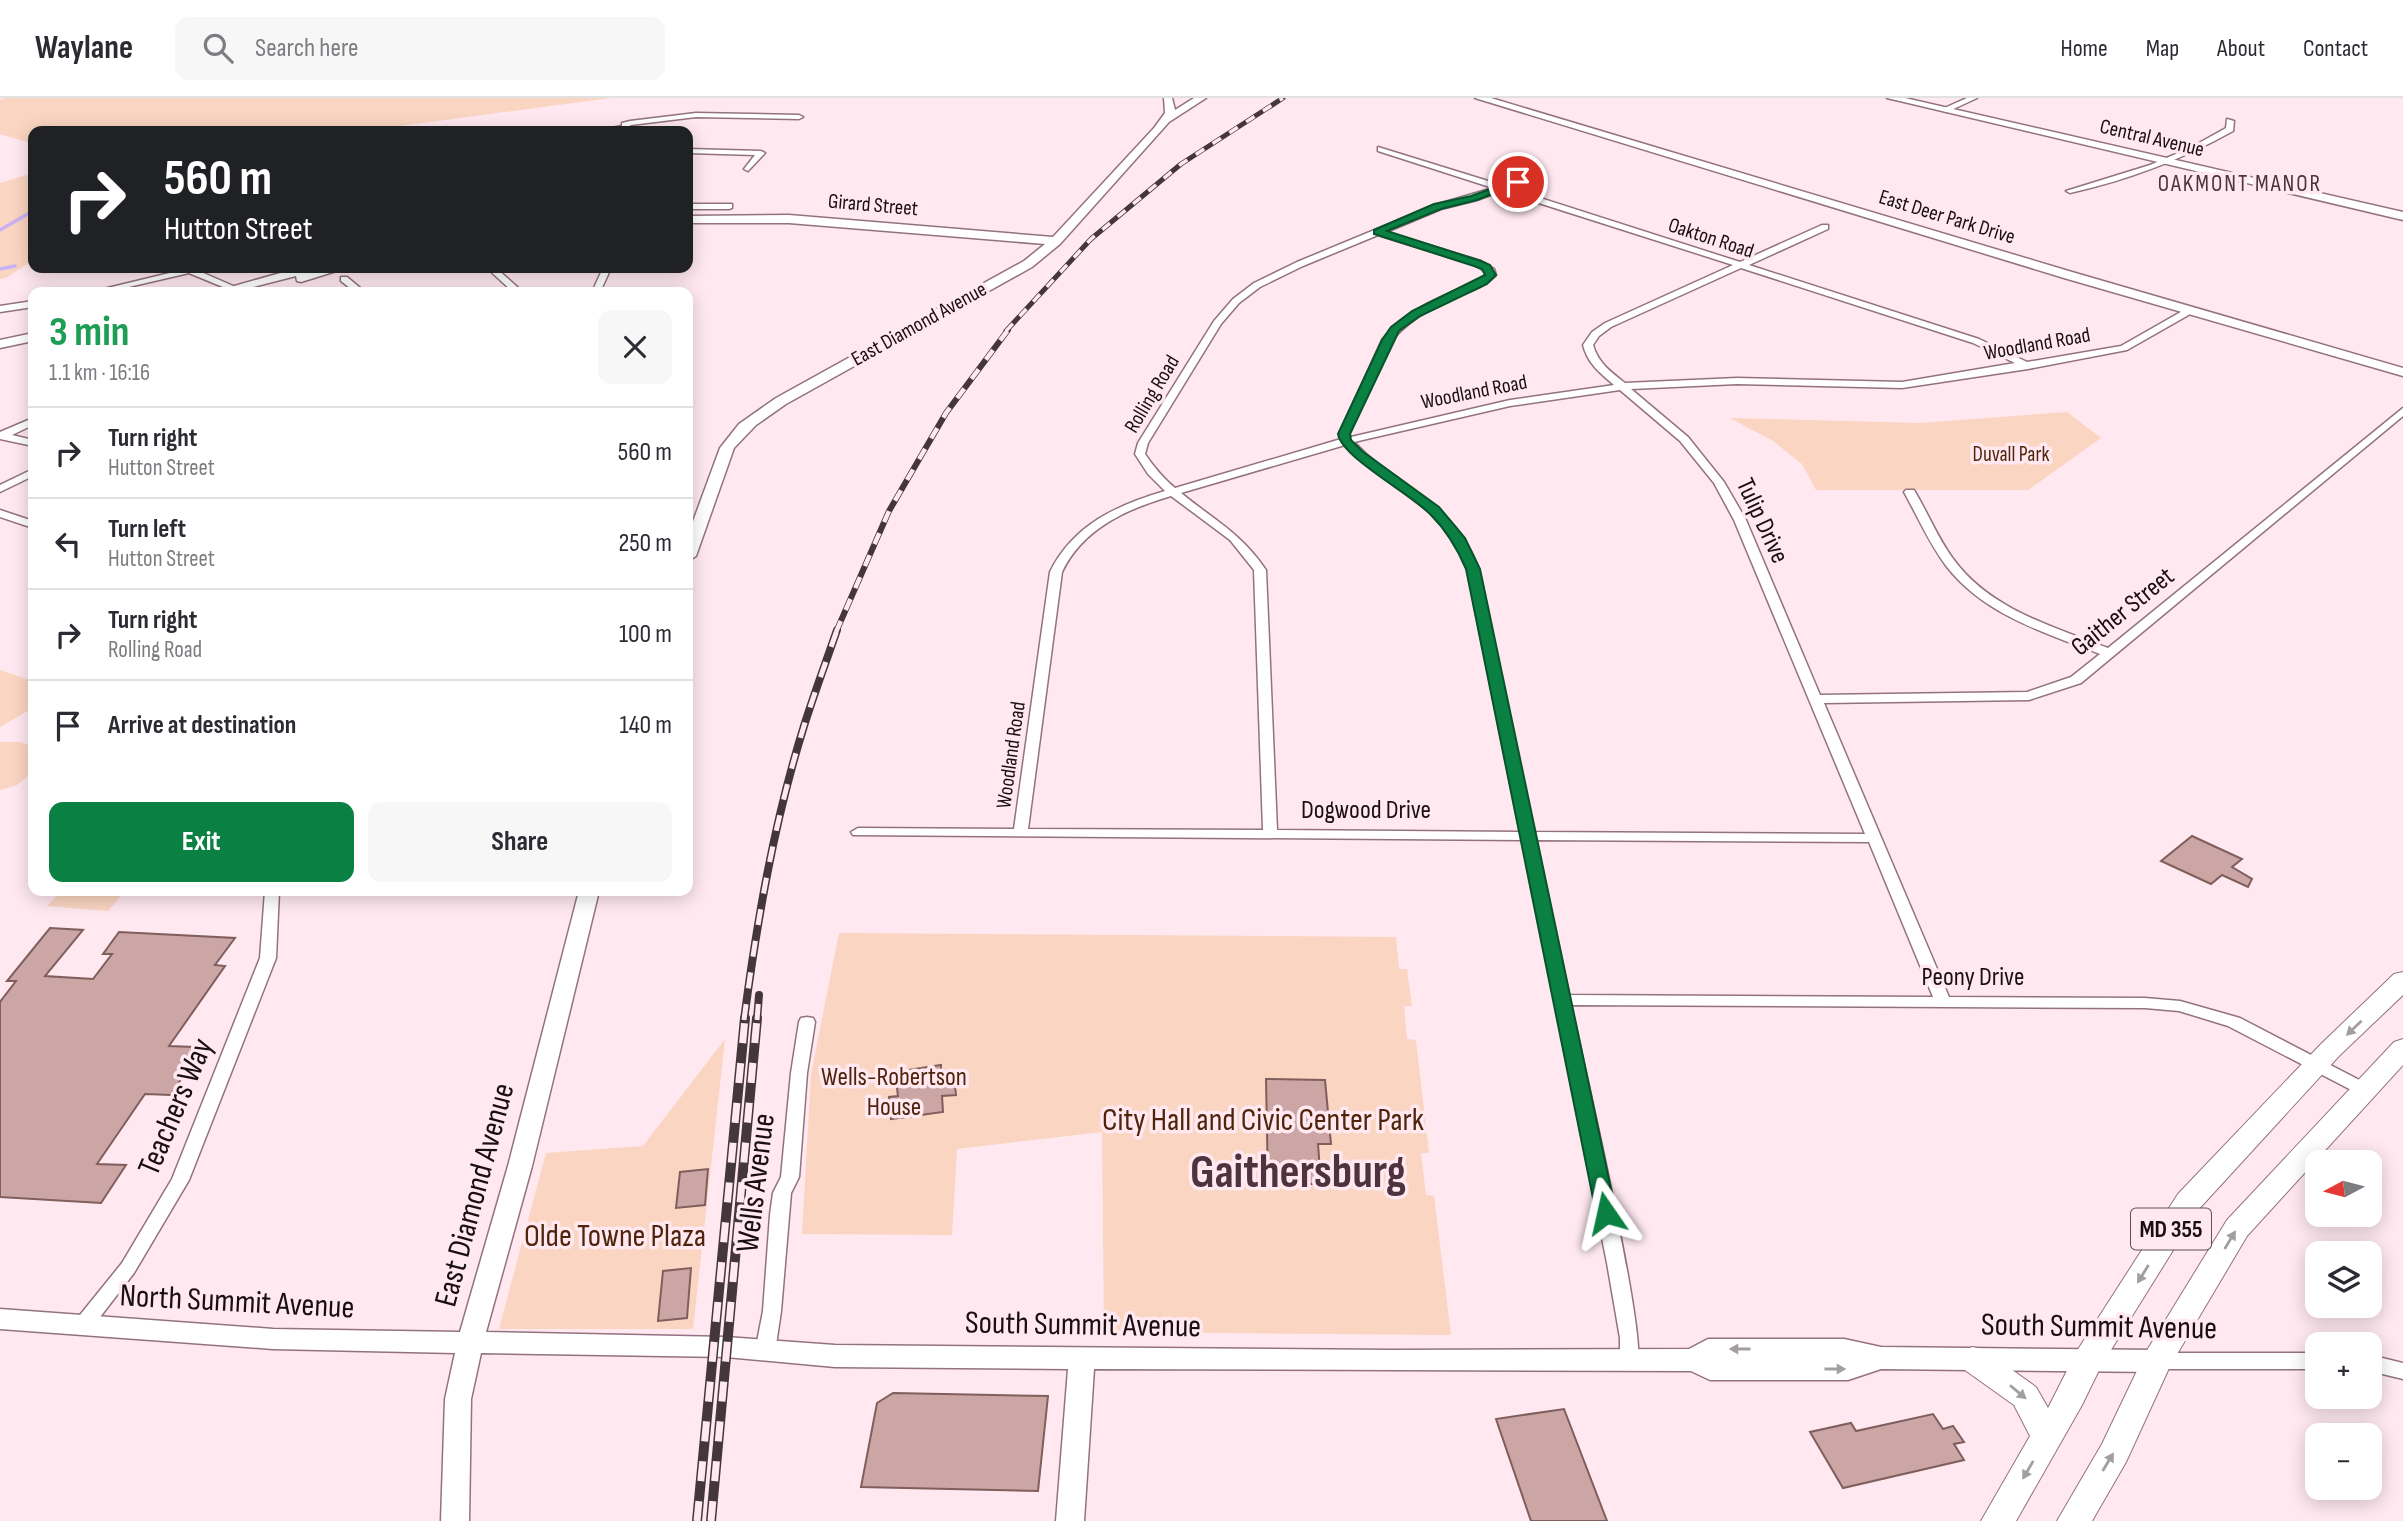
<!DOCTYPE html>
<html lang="en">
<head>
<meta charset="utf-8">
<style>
	:root { --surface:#fff; --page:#f7f7f7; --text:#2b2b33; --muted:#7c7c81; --line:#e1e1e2; --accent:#0b8043 }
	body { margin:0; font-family:"Sofia Sans Condensed",sans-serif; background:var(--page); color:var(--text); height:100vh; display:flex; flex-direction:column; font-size:26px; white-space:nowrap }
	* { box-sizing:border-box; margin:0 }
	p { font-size:23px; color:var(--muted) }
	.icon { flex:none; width:38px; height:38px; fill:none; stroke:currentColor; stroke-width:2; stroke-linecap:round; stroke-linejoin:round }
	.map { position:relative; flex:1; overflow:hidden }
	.panel { position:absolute; left:28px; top:189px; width:665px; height:609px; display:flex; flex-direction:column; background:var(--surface); border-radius:14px; box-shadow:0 4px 18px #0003 }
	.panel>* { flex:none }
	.guide { position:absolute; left:28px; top:28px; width:665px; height:147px; border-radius:14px; box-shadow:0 4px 18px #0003; background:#202124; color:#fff; overflow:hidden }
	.needle { width:46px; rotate:263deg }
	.tools { position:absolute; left:2305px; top:1052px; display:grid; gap:14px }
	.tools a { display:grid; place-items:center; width:77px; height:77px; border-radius:14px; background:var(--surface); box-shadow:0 4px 18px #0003; font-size:35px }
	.pin { position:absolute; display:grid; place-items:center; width:60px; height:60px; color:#fff; margin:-30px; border:4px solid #fff; border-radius:50%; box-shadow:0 2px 7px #0007 }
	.me { position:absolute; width:77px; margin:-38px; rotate:349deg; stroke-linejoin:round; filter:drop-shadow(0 0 5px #0008) }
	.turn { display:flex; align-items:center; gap:24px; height:147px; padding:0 21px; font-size:32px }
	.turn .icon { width:91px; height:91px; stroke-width:2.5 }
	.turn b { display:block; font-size:49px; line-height:60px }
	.round { display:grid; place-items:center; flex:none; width:74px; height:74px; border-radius:14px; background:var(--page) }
	.summary { display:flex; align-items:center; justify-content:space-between; height:119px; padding:0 21px }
	h1 { font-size:42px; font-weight:700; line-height:52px; color:#1e9e55 }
	.cta { display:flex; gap:14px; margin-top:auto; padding:14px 21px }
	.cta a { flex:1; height:80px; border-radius:14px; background:var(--accent); color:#fff; font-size:28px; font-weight:700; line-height:80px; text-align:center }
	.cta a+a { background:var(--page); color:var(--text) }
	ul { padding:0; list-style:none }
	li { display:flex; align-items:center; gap:21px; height:91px; padding:0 21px; border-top:2px solid var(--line) }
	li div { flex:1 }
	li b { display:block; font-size:26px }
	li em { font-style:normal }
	header { display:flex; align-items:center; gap:42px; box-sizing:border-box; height:98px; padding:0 35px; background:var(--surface); border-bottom:2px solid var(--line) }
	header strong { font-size:33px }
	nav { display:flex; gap:38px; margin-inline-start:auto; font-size:24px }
	.search { width:490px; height:63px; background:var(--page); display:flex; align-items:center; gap:18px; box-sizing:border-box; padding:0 24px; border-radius:14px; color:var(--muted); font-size:26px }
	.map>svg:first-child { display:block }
</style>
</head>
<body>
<header>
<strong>Waylane</strong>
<div class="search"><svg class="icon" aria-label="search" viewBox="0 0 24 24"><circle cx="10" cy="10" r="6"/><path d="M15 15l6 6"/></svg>Search here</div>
<nav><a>Home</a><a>Map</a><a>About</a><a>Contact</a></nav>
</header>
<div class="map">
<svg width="2403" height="1423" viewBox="0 0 2403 1423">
	<rect width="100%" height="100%" fill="#ffe8f0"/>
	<g fill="#fad5c2">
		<polygon points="6,0 610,0 363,33 33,33 33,46 0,36 0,2"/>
		<polygon points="33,75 33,162 6,180 0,181 0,85"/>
		<polygon points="2067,314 2101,340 2028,392 1816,392 1802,366 1773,343 1730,320 1920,325"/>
		<polygon points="0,572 33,583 33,610 0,629"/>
		<polygon points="0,644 20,644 33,649 33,674 17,687 0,692"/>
		<polygon points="61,793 125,793 108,813 47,808"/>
		<polygon points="839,835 1396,839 1399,871 1407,871 1412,908 1404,908 1407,941 1416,942 1429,1055 1421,1055 1426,1097 1434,1098 1451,1237 1104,1234 1102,1034 957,1051 952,1137 802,1136 811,976"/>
		<polygon points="725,941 693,1231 499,1231 546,1055 643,1048"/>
	</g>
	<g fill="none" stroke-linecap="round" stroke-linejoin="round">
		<g stroke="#c9b2f3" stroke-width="3.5">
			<polyline points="0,132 33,113"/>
			<polyline points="0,171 15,168"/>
		</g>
	</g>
	<g fill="#cba6a5" stroke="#7f5e5c" stroke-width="2">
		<polygon points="2192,738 2242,761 2232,769 2252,781 2248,789 2222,777 2211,786 2161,763"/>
		<polygon points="50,830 83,832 45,878 93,881 112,856 103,856 119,834 235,840 215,867 225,868 169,948 194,949 175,978 183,978 171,997 145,996 97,1066 126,1067 101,1105 0,1099 0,904 16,883 7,883"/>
		<polygon points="941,967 941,973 954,979 956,997 942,998 943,1014 891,1021 889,999 898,998 895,974"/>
		<polygon points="1266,981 1325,982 1331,1046 1318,1046 1321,1086 1268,1086"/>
		<polygon points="708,1071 705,1107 676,1110 680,1074"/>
		<polygon points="691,1170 687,1220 658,1223 663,1173"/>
		<polygon points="893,1295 1048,1298 1038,1393 861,1389 877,1305"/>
		<polygon points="1564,1311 1607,1423 1531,1423 1496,1321"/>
		<polygon points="1933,1316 1943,1331 1953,1328 1964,1344 1954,1346 1964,1362 1843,1390 1810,1334 1851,1325 1856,1333"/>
	</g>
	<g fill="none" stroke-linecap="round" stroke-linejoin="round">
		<g stroke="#93727e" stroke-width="3">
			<g id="street">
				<polygon points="1967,0 1977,0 1947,14 1940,12"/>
				<polygon points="696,15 799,17 803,19 799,21 696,19 631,27 629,28 632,33 596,33 622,28 622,25 630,23"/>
				<path d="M2227 21 2234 23 2233 33C2181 62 2128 82 2070 95L2066 93 2150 67 2190 50 2226 30Z"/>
				<path d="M1378 49 1501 87 1538 75V79L1509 90 1740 164 1822 127H1828V131L1749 167 1979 241 2027 264 2121 248 2186 211H2192V215L2127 252 2028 271 1902 290 1737 286 1631 291 1688 339 1724 384 1746 422 1820 597 2027 594 2071 579 2100 556C2045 535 1985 517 1947 469 1930 447 1918 419 1904 394L1906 392H1914C1928 415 1938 441 1954 462 1990 511 2053 529 2108 550L2403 310V318L2081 585 2029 602 1824 605 1949 899 2145 900 2180 903 2240 920 2369 987 2371 991 2369 995H2357L2228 928 2179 913 2145 910 1571 907C1581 955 1649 1244 1637 1268L1630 1271 1623 1268 1620 1263V1240L1607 1165 1522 742 853 737 851 734 858 730 1014 731 1050 474C1073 427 1117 407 1165 393L1148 376 1135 356 1138 345 1214 223 1233 201 1254 185 1297 164 1435 107 1493 90 1378 53ZM1501 93 1733 167 1605 225 1592 234 1583 247C1588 266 1600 275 1614 287L1510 302 1351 339 1349 336 1391 243C1408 223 1428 211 1451 201 1467 194 1484 190 1496 177L1494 171 1481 163 1386 134 1441 111 1477 102ZM1378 137 1475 167 1486 174V176L1481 182C1445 197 1407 210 1382 242L1339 336 1341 341 1175 390C1163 380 1154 369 1145 356L1148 345 1221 226 1239 205 1260 189 1303 168ZM1741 170 1973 245 2015 265 1902 284 1737 280 1625 285C1611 274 1598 265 1593 247L1599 238 1611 229ZM1620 292 1680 343 1714 385 1734 422 1865 736 1534 734 1479 471C1451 399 1401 394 1354 344L1510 308ZM1345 347C1390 395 1441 402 1467 471L1520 734 1277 732 1266 472C1241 435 1214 422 1181 395ZM1171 398 1230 442 1254 472 1263 732 1028 731 1062 474C1083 430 1127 411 1171 398ZM1536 742 1869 744 1933 899 1569 897Z"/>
				<polygon points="688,51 761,53 765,55 748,73 744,71 755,57 688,55"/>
				<polygon points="732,106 732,110 729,111 688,111 688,106"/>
				<polygon points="181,170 192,170 247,194 235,194 189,175 107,194 91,194 182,172"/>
				<polygon points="487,170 496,170 523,194 513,194"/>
				<polygon points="603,170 611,170 600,194 592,194"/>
				<polygon points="341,179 347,179 365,194 355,194 341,183"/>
				<polygon points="33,203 33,209 0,214 0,208"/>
				<polygon points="33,320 33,327 12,337 33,342 33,348 0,341 0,334"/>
				<polygon points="33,371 33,378 0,394 0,387"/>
				<polygon points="0,412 33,423 33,430 0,419"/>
				<polygon points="265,793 279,793 276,860 189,1082 134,1175 90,1232 83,1234 76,1232 74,1227 76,1222 122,1165 172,1081 260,860"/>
				<polygon points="807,919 813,920 815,924 807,975 799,1079 791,1095 781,1213 775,1254 772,1259 765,1262 758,1259 755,1254 763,1213 770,1117 773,1095 781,1079 791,975 799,924 801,920"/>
				<polygon points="2157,1255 2317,1255 2317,1271 2157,1271 2150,1268 2147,1263 2150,1258"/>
				<polygon points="2370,1257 2403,1265 2403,1281 2370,1273"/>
			</g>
		</g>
		<g stroke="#93727e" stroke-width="3">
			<g id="secondary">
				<polygon points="1164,0 1172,0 1175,12 1194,0 1206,0 1169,24 1060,146 1032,169 786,306 756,327 734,350 696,458 688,463 688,437 720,350 739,326 776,300 1024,163 1045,146 789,125 688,125 688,118 789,117 1053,139 1154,30 1165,15"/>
				<polygon points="1475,0 1491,0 2072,174 2403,270 2403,278 2064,180"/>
				<polygon points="1887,0 1905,0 2403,114 2403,122"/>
				<polygon points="298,170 317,170 315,173 346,170 301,184 297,183 296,178 233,194 213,194"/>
				<polygon points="33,235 33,243 0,250 0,242"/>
				<polygon points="579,793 599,793 532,1068 486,1234 726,1239 835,1247 1391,1252 1689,1251 1708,1241 1844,1241 1881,1249 2157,1252 2166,1256 2170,1263 2166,1270 2157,1274 1881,1271 1848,1282 1710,1282 1691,1273 1094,1271 1084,1423 1056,1423 1068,1271 835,1269 726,1259 481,1255 471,1301 469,1423 441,1423 445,1301 455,1255 273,1251 0,1231 0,1211 273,1231 460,1234 508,1068"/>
			</g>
		</g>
		<g stroke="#93727e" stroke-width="2">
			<g id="primary">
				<polygon points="2403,874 2403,897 2339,958 2198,1112 2101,1268 2082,1307 2016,1423 1981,1423 2030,1338 2014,1307 1962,1270 1957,1261 1962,1252 1973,1249 1984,1252 2036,1289 2048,1310 2077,1253 2178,1096 2321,946 2394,876"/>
				<polygon points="2403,941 2403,967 2247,1138 2170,1268 2126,1364 2092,1423 2057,1423 2102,1346 2146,1254 2227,1122 2394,944"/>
			</g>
		</g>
		<use href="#street" fill="#fff" fill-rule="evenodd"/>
		<use href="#secondary" fill="#fff" fill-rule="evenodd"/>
		<use href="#primary" fill="#fff" fill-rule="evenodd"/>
		<g stroke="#44373c" stroke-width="5">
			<polyline id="rail-far3" points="1006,233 1091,141 1181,66 1283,0"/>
		</g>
		<g stroke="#44373c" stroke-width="6">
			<polyline id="rail-far2" points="836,534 889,413 946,315 1008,232"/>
		</g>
		<g stroke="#44373c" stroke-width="8">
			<g id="rail-far1">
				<path d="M744 922C757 823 774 724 804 628 814 596 826 564 837 532"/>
				<polyline points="757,922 759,897"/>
			</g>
		</g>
		<g stroke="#44373c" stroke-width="10">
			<g id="rail">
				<polyline points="697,1423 745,920"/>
				<polyline points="711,1423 757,920"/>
			</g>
		</g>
		<use href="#rail-far3" stroke="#ffe8f0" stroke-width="3.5" stroke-dasharray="10" stroke-linecap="butt"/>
		<use href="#rail-far2" stroke="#ffe8f0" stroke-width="4.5" stroke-dasharray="12" stroke-linecap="butt"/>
		<use href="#rail-far1" stroke="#ffe8f0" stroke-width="5" stroke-dasharray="16" stroke-linecap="butt"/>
		<use href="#rail" stroke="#ffe8f0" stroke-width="7" stroke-dasharray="20" stroke-linecap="butt"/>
	</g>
	<defs><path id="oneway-solid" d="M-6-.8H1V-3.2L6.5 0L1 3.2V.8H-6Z" transform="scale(1.75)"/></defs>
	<g fill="#a39fa0">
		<use href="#oneway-solid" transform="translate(2354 930) rotate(136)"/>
		<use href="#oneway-solid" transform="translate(2230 1142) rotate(-59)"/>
		<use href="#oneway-solid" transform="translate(2143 1176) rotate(122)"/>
		<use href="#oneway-solid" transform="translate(1740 1251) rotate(180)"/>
		<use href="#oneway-solid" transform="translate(1835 1271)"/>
		<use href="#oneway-solid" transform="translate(2018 1294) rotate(40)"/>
		<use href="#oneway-solid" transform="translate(2108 1364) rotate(-59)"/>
		<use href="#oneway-solid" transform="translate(2028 1372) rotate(120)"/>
	</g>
	<path fill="#0b8043" stroke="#07532c" stroke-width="2" d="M1515 82 1523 84 1477 102 1441 111 1387 133 1481 163 1490 167 1496 177 1487 186 1420 218 1399 233 1350 336 1351 342 1362 353 1439 409 1465 440 1480 471 1616 1115 1613 1120 1606 1122 1599 1120 1596 1115 1466 471C1457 450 1447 433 1431 417 1413 397 1342 360 1338 336L1382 242 1391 229 1412 213 1485 177 1482 171 1474 168 1374 136V132L1434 106 1471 98Z"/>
	<g text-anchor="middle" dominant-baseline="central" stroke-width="7" stroke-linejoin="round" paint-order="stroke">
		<g font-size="21" fill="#190e12" stroke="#ffe8f0">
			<text transform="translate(2152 40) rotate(13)">Central Avenue</text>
			<text transform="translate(873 107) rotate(5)">Girard Street</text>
			<text transform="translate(1947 119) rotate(17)">East Deer Park Drive</text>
			<text transform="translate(1711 140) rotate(18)">Oakton Road</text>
			<text transform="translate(919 226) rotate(-29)">East Diamond Avenue</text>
			<text transform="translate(2037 246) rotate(-10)">Woodland Road</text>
			<text transform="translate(1474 294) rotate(-11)">Woodland Road</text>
			<text transform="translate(1152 296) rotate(-59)">Rolling Road</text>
			<text transform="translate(1011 657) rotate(-82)">Woodland Road</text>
		</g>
		<g font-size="21" fill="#4f240a" stroke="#ffe8f0">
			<text x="2011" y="356">Duvall Park</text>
		</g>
		<g font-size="23" letter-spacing="2" fill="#4e323d" stroke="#ffe8f0">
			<text x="2240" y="86">OAKMONT MANOR</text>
		</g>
		<rect fill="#ffe8f0" stroke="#5e4f55" stroke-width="2" x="2131" y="1110.5" width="80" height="41" rx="5"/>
		<g font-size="24" font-weight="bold" fill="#190e12">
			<text x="2171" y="1131">MD 355</text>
		</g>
		<g font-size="26" fill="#190e12" stroke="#ffe8f0">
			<text transform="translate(1762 423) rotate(65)">Tulip Drive</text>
			<text transform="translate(2123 514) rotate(-39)">Gaither Street</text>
			<text x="1366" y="712">Dogwood Drive</text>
			<text x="1973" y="879">Peony Drive</text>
		</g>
		<g font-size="26" fill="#4f240a" stroke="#ffe8f0">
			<text x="894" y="979">Wells-Robertson<tspan x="894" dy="30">House</tspan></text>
		</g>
		<g font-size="32" fill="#190e12" stroke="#ffe8f0">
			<text transform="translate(176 1009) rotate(-67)">Teachers Way</text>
			<text transform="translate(756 1085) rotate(-83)">Wells Avenue</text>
			<text transform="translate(475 1097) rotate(-75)">East Diamond Avenue</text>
			<text transform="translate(237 1204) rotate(3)">North Summit Avenue</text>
			<text transform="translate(1083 1227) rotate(1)">South Summit Avenue</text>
			<text transform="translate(2099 1229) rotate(1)">South Summit Avenue</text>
		</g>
		<g font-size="32" fill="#4f240a" stroke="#ffe8f0">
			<text x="1263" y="1022">City Hall and Civic Center Park</text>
			<text x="615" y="1138">Olde Towne Plaza</text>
		</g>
		<g font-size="47" font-weight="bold" fill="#4e323d" stroke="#ffe8f0">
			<text x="1298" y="1075">Gaithersburg</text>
		</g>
	</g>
</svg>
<div class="tools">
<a><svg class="needle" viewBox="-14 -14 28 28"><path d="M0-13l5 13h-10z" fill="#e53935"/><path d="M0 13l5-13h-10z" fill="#7c7c81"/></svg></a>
<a><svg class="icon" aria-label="layers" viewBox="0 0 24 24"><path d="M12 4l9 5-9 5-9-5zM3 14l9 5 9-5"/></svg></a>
<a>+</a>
<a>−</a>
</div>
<div class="pin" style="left:1518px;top:84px;background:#d93025"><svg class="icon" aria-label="arrive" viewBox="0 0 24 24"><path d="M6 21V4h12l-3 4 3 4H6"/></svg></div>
<svg class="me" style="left:1606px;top:1115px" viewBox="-20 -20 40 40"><path d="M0-17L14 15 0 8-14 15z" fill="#0b8043" stroke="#fff" stroke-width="4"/></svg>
<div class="guide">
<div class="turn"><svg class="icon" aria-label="right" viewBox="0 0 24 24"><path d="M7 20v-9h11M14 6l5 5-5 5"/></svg><div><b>560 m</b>Hutton Street</div></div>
</div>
<section class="panel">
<div class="summary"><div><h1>3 min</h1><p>1.1 km · 16:16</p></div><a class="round"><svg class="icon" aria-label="close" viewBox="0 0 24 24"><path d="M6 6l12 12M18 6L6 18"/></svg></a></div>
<ul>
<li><svg class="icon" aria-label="right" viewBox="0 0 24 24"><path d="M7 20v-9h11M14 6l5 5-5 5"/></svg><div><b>Turn right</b><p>Hutton Street</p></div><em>560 m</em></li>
<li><svg class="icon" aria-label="left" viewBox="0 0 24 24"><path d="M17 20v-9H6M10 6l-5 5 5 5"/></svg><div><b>Turn left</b><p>Hutton Street</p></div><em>250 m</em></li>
<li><svg class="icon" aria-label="right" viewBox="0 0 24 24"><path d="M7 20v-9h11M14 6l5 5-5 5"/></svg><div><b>Turn right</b><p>Rolling Road</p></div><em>100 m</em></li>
<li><svg class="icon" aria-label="arrive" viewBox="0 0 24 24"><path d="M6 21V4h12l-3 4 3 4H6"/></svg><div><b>Arrive at destination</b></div><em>140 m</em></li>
</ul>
<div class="cta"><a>Exit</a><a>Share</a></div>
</section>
</div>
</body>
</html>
